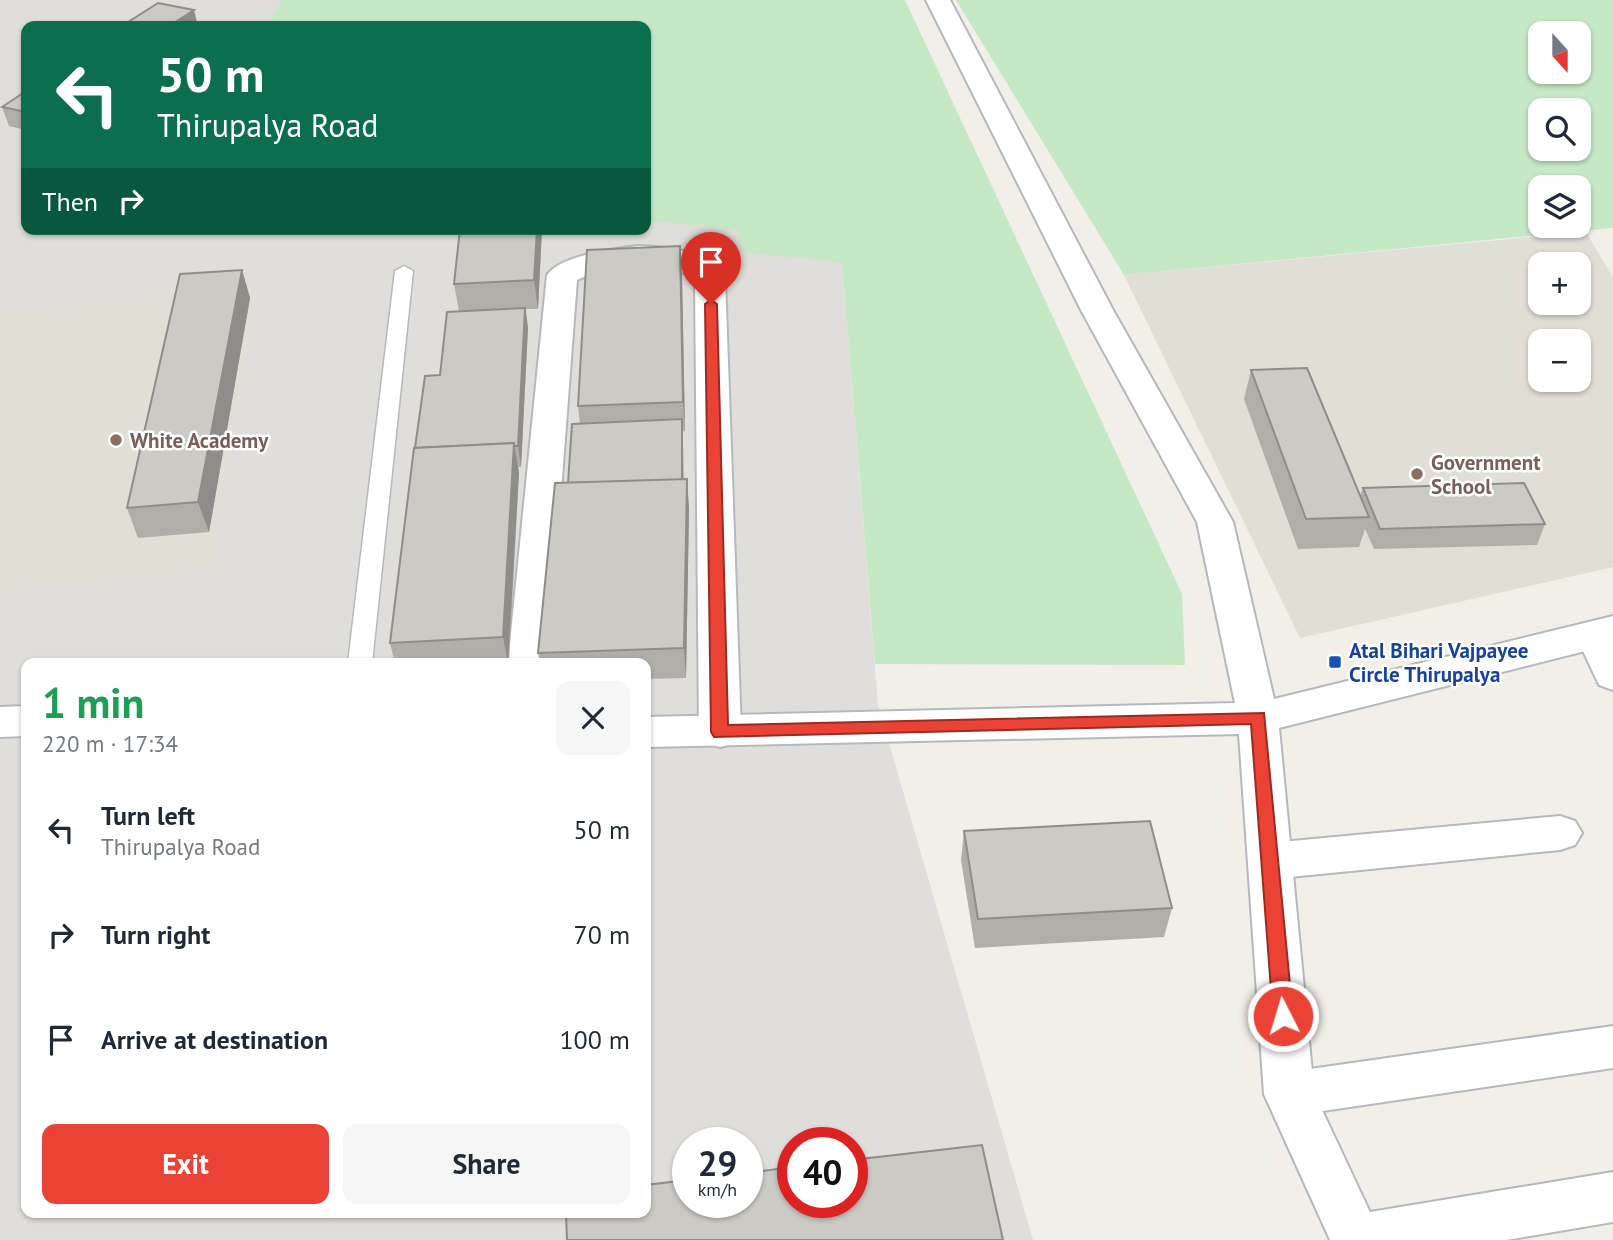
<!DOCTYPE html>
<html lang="en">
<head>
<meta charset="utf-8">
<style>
	:root { --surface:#fff; --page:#f6f6f7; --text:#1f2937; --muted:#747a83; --accent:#ea4335 }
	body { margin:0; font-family:"PT Sans",sans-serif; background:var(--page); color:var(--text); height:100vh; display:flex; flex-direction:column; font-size:26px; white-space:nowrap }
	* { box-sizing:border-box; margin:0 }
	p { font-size:23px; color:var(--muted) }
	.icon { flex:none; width:38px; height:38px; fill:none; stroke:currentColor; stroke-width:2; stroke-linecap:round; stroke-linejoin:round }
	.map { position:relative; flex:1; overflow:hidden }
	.details { position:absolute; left:21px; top:658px; width:630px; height:560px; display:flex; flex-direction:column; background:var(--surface); border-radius:14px; box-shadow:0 2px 5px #0004 }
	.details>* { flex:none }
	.guide { position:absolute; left:21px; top:21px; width:630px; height:214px; border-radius:14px; box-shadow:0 2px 5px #0004; background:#0b6e4f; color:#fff; overflow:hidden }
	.needle { width:46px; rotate:159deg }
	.tools { position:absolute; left:1528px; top:21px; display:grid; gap:14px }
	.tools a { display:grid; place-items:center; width:63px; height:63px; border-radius:14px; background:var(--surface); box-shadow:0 2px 5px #0004; font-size:35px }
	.speed { position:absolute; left:672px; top:1127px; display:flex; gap:14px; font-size:35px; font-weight:700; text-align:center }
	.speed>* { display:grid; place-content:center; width:91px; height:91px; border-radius:50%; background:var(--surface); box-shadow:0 2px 5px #0004; line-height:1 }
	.speed small { font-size:18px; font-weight:400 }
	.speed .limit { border:10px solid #d22; background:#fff; color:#111 }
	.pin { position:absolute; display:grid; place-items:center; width:60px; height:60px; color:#fff; margin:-72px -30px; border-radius:50% 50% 50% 0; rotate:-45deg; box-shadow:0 0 7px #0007 }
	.pin .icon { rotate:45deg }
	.me { position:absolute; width:77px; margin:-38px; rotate:355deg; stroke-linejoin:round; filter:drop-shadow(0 0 5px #0008) }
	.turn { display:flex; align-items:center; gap:24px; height:147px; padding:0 21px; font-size:32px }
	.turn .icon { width:91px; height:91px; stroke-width:2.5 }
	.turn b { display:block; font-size:49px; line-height:60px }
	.then { display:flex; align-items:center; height:66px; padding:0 21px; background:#0003; gap:14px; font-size:26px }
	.round { display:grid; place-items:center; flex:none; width:74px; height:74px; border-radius:14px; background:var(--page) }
	.overview { display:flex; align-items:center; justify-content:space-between; height:119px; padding:0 21px }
	h1 { font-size:42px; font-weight:700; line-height:52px; color:#1e9e55 }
	.action { display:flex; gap:14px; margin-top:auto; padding:14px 21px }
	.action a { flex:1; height:80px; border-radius:14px; background:var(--accent); color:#fff; font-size:28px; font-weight:700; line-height:80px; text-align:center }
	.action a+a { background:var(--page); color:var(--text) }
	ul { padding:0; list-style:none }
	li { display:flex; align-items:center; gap:21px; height:105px; padding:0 21px }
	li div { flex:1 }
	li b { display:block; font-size:26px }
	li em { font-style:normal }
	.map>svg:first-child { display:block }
</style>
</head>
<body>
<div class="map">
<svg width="1613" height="1240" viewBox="0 0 1613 1240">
	<rect width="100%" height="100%" fill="#f1efe8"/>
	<path fill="#e0deda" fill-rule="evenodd" d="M0 0H714L842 262 878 705 1033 1240H0ZM26 26H646V229H26ZM26 663H646V1213H26ZM688 1143H747V1202H688ZM793 1143H852V1202H793Z"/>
	<g fill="#e1ded6" fill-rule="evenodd">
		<path d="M1586 232 1613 277V567L1300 638 1124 275ZM1540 264H1578V303H1540ZM1540 341H1578V380H1540Z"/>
		<polygon points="255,292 212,568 0,589 0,313"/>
	</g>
	<g fill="#c5e8c5" fill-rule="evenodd">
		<polygon points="282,0 905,0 1182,594 1185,665 875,664 842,262 740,252 737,230 646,220 646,26 268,26"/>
		<path d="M956 0H1613V228L1124 275ZM1540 33H1578V72H1540ZM1540 110H1578V149H1540ZM1540 187H1578V226H1540Z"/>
	</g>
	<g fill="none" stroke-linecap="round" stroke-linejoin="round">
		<g stroke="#b5b8bc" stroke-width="3">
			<polygon id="service" points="404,266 413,271 372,663 348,663 395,271"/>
		</g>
		<g stroke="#b5b8bc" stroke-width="4">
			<g id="minor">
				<path d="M638 246C667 247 707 250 725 277L741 732 735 743 720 747 705 743 699 732 695 280C660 255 614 263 577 280L548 663H508L547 275C561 255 614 249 638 246Z"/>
				<polygon points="1595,622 1609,626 1613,634 1613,690 1599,685 1576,636 1581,626"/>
				<polygon points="1560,816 1575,821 1582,833 1575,845 1560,850 1270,879 1254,874 1248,861 1254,848 1270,843"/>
				<polygon points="1613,1026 1613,1068 1289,1116 1272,1110 1264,1094 1272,1078 1289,1072"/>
				<polygon points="1613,1172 1613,1222 1506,1240 1332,1240 1339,1222 1358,1214"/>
			</g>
		</g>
		<g stroke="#b5b8bc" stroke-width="4">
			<g id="tertiary">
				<polygon points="926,0 950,0 1113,310 1233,522 1274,699 1613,616 1613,644 1279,728 1314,1093 1383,1240 1330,1240 1264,1094 1239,734 646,747 646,717 1235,703 1197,522 1081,310"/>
				<polygon points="26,706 26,736 0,737 0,707"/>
			</g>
		</g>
		<use href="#service" fill="#fff" fill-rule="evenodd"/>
		<use href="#minor" fill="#fff" fill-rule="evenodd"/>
		<use href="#tertiary" fill="#fff" fill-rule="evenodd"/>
	</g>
	<g fill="#afaea9">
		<polygon points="26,91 26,130 9,126 2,107"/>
		<polygon points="542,229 538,309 526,309 528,328 521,467 518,467 519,473 509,663 395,663 390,643 415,448 440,375 459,311 454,284"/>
		<polygon points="242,270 250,298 209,532 138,538 127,508"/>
		<polygon points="682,275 685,431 682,432 683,480 687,479 689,509 686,678 646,679 646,663 540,663 538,653 580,424 578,406"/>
		<polygon points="1251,370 1360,497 1363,488 1545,524 1537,545 1374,549 1365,529 1359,547 1298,549 1244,399"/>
		<polygon points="964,831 1172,908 1164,937 975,948 961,860"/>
	</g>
	<g fill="#8f8d8a">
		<polygon points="194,10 198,26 169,26"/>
		<polygon points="537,229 542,229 538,309 534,280"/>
		<polygon points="680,246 682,275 685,431 683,402"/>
		<polygon points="242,270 250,298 209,532 198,502"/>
		<polygon points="525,308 528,328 521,467 518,446"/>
		<polygon points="682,419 683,440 684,505 682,484"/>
		<polygon points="514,443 519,473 508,663 503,637"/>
		<polygon points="687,479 689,509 686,678 684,648"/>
	</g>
	<g fill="#cccac5" stroke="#8f8d8a" stroke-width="2">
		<polygon points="158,3 194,10 169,26 122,26"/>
		<polygon points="26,91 26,112 2,107"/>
		<polygon points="460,229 537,229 534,280 454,284"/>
		<polygon points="680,246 683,402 578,406 587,250"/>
		<polygon points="242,270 198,502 127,508 180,274"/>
		<polygon points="525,308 518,446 515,446 514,443 415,448 425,376 440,375 447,312"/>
		<polygon points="1307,368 1369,517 1306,519 1251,370"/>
		<polygon points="682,419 682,480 568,483 572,424"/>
		<polygon points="514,443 503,637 390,643 414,448"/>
		<polygon points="687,479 684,648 538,653 555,483"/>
		<polygon points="1524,483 1545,524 1380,529 1363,488"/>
		<polygon points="1150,821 1172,908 978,919 964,831"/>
		<polygon points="982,1145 1003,1240 567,1240 566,1213 646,1213 646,1185 688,1180 688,1202 747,1202 747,1173 793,1167 793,1202 852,1202 852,1160"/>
	</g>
	<polygon fill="#ea4335" stroke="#982c22" stroke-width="2" points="711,300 717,304 728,725 1264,713 1293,1016 1290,1022 1283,1025 1276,1022 1273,1016 1251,724 714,737 711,732 705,304"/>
	<g fill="#8d6e63" stroke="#fff" stroke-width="2.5">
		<circle cx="116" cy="440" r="7"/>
		<circle cx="1417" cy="474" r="7"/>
	</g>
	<rect fill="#1a4fb4" stroke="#fff" stroke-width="2.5" x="1328" y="655" width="14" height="14" rx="3.5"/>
	<g text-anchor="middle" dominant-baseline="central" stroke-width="5" stroke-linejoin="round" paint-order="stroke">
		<g font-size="21" font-weight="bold" fill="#785e54" stroke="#fff" text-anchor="start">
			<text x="130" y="440">White Academy</text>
			<text x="1431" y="462">Government<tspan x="1431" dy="24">School</tspan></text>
		</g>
		<g font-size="21" font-weight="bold" fill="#164399" stroke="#fff" text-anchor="start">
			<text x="1349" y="650">Atal Bihari Vajpayee<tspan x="1349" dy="24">Circle Thirupalya</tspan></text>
		</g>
	</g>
</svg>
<div class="tools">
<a><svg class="needle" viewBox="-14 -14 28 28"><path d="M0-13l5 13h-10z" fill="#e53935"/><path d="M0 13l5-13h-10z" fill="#747a83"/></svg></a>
<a><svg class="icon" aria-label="search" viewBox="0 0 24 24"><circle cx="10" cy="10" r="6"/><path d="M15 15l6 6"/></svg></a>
<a><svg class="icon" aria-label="layers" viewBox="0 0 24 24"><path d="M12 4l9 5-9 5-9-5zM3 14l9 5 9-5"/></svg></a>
<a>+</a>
<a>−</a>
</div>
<div class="speed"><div>29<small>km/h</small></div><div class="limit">40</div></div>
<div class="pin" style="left:711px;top:304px;background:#d93025"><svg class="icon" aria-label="arrive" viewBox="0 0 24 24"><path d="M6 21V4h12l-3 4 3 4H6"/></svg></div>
<svg class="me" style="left:1283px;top:1016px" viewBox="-20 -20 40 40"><circle r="17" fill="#ea4335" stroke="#fff" stroke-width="3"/><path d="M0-11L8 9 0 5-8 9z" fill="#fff"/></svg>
<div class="guide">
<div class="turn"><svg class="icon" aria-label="left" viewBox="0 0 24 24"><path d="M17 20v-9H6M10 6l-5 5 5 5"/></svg><div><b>50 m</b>Thirupalya Road</div></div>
<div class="then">Then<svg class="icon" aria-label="right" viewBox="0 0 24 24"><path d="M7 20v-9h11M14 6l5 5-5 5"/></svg></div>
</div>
<section class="details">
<div class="overview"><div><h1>1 min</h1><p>220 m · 17:34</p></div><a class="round"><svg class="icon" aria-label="close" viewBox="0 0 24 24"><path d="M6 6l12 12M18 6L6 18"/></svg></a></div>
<ul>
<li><svg class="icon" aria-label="left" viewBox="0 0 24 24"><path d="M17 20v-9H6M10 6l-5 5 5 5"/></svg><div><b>Turn left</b><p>Thirupalya Road</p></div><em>50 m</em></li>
<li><svg class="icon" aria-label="right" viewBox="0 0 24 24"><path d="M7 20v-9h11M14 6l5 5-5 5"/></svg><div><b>Turn right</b></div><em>70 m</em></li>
<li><svg class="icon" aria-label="arrive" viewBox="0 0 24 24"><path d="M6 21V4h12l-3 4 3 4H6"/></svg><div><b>Arrive at destination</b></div><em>100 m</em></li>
</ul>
<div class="action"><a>Exit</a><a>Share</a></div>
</section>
</div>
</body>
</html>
